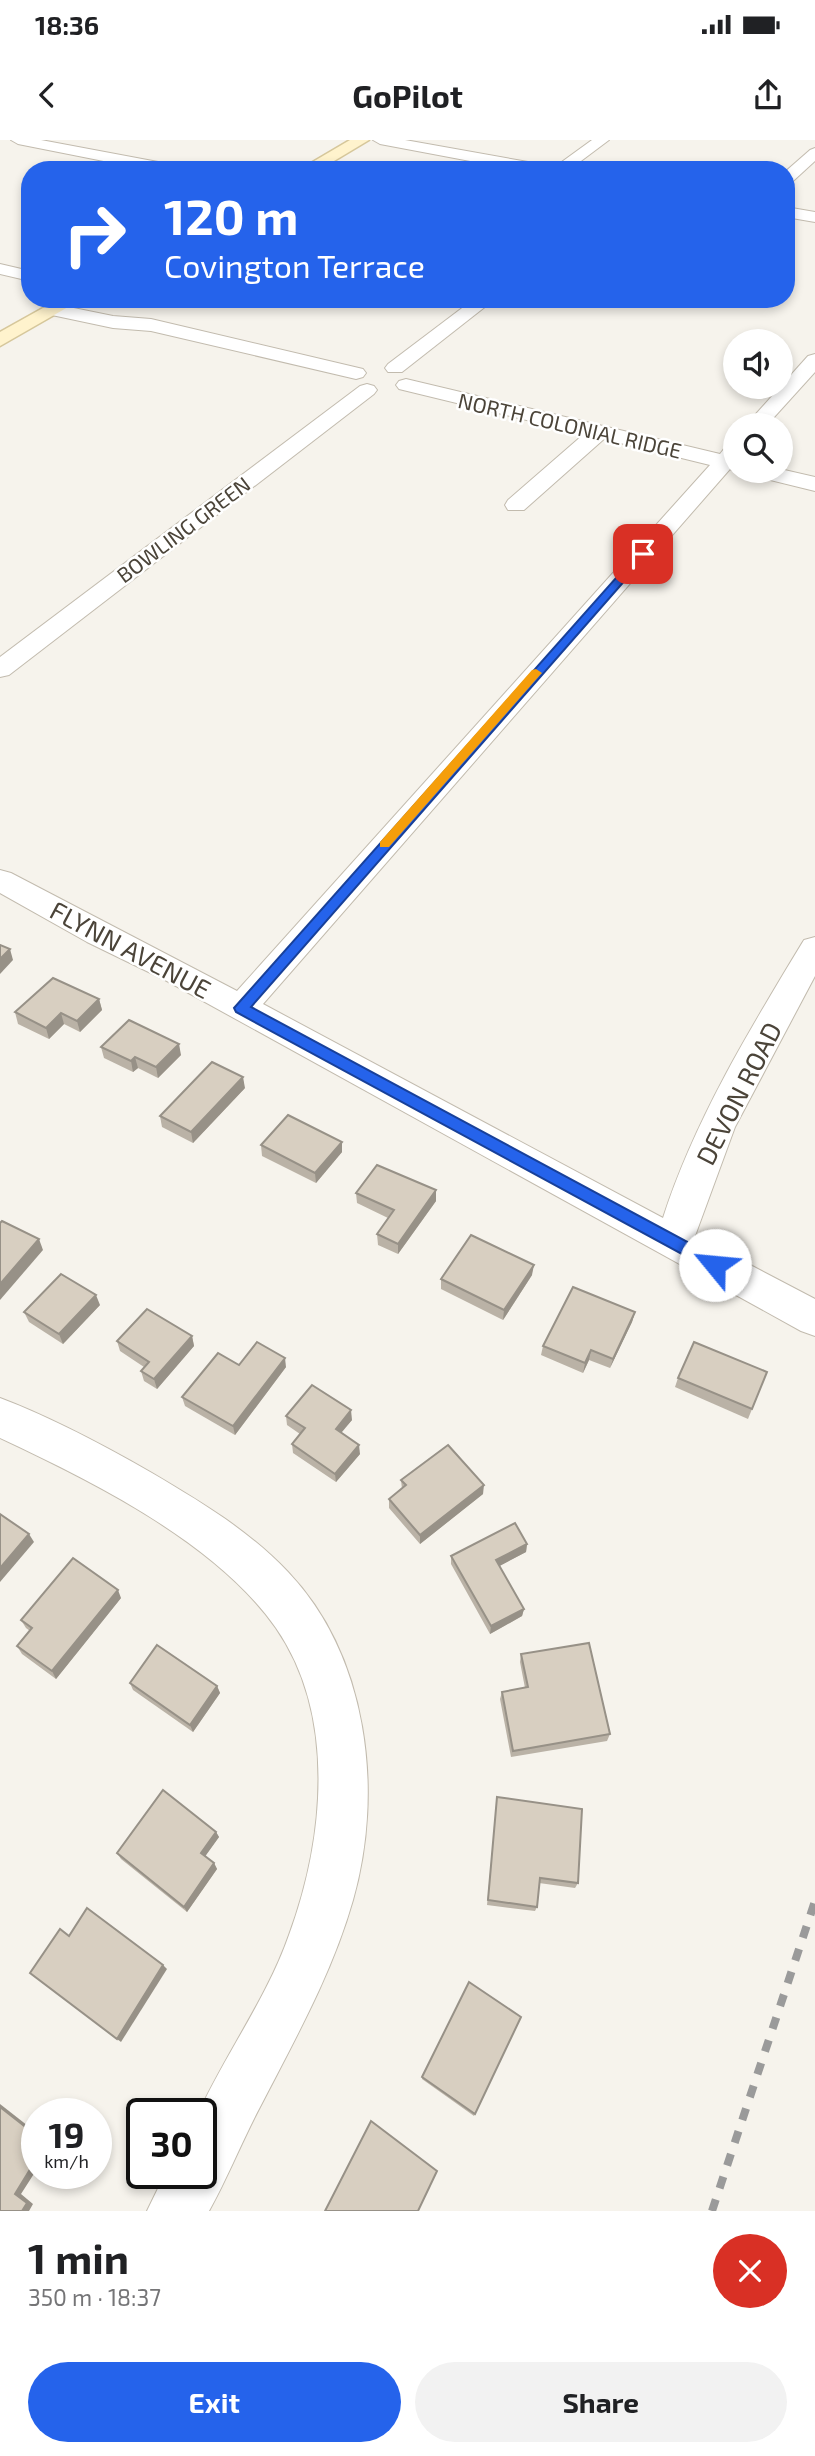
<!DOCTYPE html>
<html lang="en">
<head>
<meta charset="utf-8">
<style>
	:root { --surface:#fff; --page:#f2f2f2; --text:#202124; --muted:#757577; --accent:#2563eb }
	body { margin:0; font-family:"Exo 2",sans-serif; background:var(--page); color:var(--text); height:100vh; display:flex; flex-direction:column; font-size:26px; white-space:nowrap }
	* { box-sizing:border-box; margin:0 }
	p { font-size:23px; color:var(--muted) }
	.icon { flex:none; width:38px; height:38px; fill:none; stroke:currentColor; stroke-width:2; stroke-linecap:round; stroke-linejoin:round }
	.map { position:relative; height:2071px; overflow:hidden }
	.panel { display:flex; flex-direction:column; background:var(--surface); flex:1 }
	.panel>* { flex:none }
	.top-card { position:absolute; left:21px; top:21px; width:774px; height:147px; border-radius:28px; box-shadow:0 4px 10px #0003; background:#2563eb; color:#fff; overflow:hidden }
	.controls { position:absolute; left:723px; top:189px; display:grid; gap:14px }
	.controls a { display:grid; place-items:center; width:70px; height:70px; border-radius:50%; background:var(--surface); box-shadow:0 4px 10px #0003; font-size:35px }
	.speed { position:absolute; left:21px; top:1958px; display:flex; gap:14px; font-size:35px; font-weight:700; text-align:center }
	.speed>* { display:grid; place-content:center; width:91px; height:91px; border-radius:50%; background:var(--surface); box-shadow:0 4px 10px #0003; line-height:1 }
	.speed small { font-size:18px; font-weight:400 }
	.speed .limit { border:4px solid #111; border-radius:10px; background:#fff; color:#111 }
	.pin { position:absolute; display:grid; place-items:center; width:60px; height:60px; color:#fff; margin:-30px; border-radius:14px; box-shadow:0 4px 10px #0006 }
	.me { position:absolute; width:77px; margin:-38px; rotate:298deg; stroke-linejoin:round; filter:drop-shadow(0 0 5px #0008) }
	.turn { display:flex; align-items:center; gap:24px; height:147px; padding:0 28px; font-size:32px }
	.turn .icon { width:91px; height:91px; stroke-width:2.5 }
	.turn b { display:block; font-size:49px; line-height:60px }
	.round { display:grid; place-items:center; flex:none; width:74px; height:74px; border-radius:37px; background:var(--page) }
	.headline { display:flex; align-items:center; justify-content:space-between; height:119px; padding:0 28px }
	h1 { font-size:42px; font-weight:700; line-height:52px }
	.button { display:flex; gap:14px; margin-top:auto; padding:14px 28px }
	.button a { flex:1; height:80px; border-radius:42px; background:var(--accent); color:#fff; font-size:28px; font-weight:700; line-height:80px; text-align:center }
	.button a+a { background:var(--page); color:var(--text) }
	.status { display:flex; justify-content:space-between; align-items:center; height:49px; padding:0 35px; background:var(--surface); direction:ltr }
	.status svg { height:19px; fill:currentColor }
	header { display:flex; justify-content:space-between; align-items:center; height:91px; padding:0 28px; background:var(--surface); font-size:32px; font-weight:700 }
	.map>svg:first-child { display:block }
</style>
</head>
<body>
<div class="status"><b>18:36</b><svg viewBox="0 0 49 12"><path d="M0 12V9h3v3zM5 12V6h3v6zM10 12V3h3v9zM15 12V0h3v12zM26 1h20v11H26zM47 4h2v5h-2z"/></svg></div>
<header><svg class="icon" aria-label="back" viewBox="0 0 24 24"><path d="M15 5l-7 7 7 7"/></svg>GoPilot<svg class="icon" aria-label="share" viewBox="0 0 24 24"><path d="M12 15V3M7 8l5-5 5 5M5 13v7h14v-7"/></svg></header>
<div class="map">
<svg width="815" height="2071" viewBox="0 0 815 2071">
	<rect width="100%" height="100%" fill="#f6f3ec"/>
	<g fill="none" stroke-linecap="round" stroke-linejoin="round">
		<g stroke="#c2bbae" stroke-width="2">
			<g id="street">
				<polygon points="11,0 41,0 174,25 182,30 149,30 18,4"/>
				<polygon points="373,0 405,0 545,25 552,29 592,0 609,0 569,30 518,30 380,4"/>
				<polygon points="815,8 815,21 792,42 786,44 786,31 810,10"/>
				<polygon points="786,67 815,72 815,82 786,77"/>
				<polygon points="0,124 30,131 30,141 0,134"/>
				<polygon points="474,159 495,159 402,232 388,232 385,228 388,224"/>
				<polygon points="54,164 113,176 151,179 363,229 366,233 363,237 356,239 151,191 113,188 47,174 45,170 47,166"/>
				<polygon points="815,214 815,232 767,285 746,285 808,216"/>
				<path d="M406 239 720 314 727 305 735 304V331L730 329 263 864 663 1078C695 979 750 889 804 800L815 797V836L735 987 695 1096 815 1159V1196L801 1191 165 840 87 802 0 753V730L11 733 237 851 710 325 604 299 524 370H508L505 365 508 360 584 294 399 249 396 245 399 241Z"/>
				<polygon points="367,244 374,246 377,250 374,254 9,535 0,537 0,517 360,246"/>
				<polygon points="780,329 815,337 815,351 754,336 751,331"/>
				<path d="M0 1258C53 1278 103 1305 152 1333 201 1362 248 1390 288 1432 368 1516 384 1651 353 1760 332 1834 295 1899 260 1967 242 2001 228 2037 209 2071H147L165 2034H201V1974H198C226 1913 267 1858 289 1795 324 1700 337 1576 276 1488 217 1403 92 1341 0 1298Z"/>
			</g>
		</g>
		<g stroke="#d6c79b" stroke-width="3">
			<g id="secondary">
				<polygon points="350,0 369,0 319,30 299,30"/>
				<polygon points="59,159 82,159 0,206 0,192"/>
			</g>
		</g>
		<use href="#street" fill="#fff" fill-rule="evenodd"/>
		<use href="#secondary" fill="#fff3cd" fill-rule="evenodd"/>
		<polyline stroke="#9a9a9a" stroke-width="8" stroke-dasharray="12 12" stroke-linecap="butt" points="712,2071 815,1761"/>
	</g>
	<g fill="#bab2a6">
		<polygon points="99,859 102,870 80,892 64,884 49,899 18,884 15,872"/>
		<polygon points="101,907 181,915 158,938 138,928 133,932 104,918"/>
		<polygon points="245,948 193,1003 162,987 160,976"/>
		<polygon points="261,1005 342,1012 316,1043 262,1016"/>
		<polygon points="436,1050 436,1061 398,1114 378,1105 377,1094 388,1078 357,1063 356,1053"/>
		<polygon points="532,1135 503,1180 441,1149 441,1139"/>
		<polygon points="100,1165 63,1204 29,1182 24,1172"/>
		<polygon points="635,1172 632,1182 610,1228 589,1220 583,1233 541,1215 543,1206"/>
		<polygon points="192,1196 194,1206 157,1249 144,1241 141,1231 144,1227 120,1211 117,1201"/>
		<polygon points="239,1225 286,1227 235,1295 185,1266 182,1257"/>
		<polygon points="767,1232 748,1279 675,1247 678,1238"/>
		<polygon points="286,1276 352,1280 341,1292 360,1314 336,1342 293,1313 292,1304 300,1294 287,1285"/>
		<polygon points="401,1340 483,1354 420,1404 389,1368 389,1359 402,1349"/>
		<polygon points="527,1404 526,1412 499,1426 524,1469 522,1476 490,1494 451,1424 451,1416"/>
		<polygon points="121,1458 56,1539 22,1514 17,1506 30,1491 26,1488 21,1480"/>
		<polygon points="521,1514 610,1594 607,1601 511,1617 500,1559 502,1552 525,1548 520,1522"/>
		<polygon points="130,1543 217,1546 220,1553 193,1592 133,1550"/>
		<polygon points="497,1657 578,1743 575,1748 539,1743 537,1767 535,1771 487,1765"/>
		<polygon points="216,1692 219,1697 205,1716 214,1723 217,1729 187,1772 121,1719 117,1713"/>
		<polygon points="521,1877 474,1976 422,1939 422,1937"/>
	</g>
	<g fill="#979187">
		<polygon points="10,809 13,820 0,834 0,819"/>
		<polygon points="99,859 102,870 80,892 77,881"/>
		<polygon points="61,873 64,884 49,899 46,888"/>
		<polygon points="179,904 181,915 158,938 156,927"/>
		<polygon points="135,917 138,928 133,932 131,921"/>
		<polygon points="243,937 245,948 193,1003 191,992"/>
		<polygon points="342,1002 342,1012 316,1043 315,1033"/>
		<polygon points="436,1050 436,1061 398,1114 398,1104"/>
		<polygon points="39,1099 43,1110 0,1160 0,1144"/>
		<polygon points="534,1125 532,1135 503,1180 504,1170"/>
		<polygon points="96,1155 100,1165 63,1204 59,1194"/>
		<polygon points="635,1172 632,1182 610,1228 613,1219"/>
		<polygon points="192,1196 194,1206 157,1249 154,1239"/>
		<polygon points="591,1210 589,1220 583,1233 585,1223"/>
		<polygon points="285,1218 286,1227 235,1295 233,1286"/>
		<polygon points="351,1270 352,1280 337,1298 336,1289"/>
		<polygon points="359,1305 360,1314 336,1342 335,1334"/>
		<polygon points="484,1345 483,1354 420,1404 420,1395"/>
		<polygon points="29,1394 34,1402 0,1442 0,1428"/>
		<polygon points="527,1404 526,1412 494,1429 496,1420"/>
		<polygon points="118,1450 121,1458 56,1539 52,1531"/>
		<polygon points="524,1469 522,1476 490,1494 491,1486"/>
		<polygon points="217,1546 220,1553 193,1592 190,1585"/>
		<polygon points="216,1692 219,1697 204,1718 201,1713"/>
		<polygon points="214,1723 217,1729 187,1772 184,1767"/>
		<polygon points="163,1825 167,1829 121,1902 117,1899"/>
		<polygon points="0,1964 37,1993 37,1996 0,1967"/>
		<polygon points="37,2018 37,2029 21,2054 33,2064 29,2071 22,2071 15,2054"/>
	</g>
	<g fill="#d8cfc1" stroke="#979187" stroke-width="2">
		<polygon points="0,805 10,809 0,819"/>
		<polygon points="53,838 99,859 77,881 61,873 46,888 15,872"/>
		<polygon points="129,880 179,904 156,927 135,917 131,921 101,907"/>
		<polygon points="212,922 243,937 191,992 160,976"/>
		<polygon points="288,975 342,1002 315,1033 261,1005"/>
		<polygon points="377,1025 436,1050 398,1104 377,1094 394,1070 356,1053"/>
		<polygon points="2,1081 39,1099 0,1144 0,1083"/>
		<polygon points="471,1095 534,1125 504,1170 441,1139"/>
		<polygon points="61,1134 96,1155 59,1194 24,1172"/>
		<polygon points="573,1147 635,1172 613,1219 591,1210 585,1223 543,1206"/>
		<polygon points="147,1169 192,1196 154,1239 141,1231 149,1222 117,1201"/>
		<polygon points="257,1202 285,1218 233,1286 182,1257 218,1213 239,1225"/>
		<polygon points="694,1202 767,1232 752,1269 678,1238"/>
		<polygon points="312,1245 351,1270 336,1289 359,1305 335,1334 292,1304 305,1288 286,1276"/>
		<polygon points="448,1305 484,1345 420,1395 389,1359 406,1345 401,1340"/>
		<polygon points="0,1374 29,1394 0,1428"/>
		<polygon points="515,1383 527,1404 496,1420 524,1469 491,1486 451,1416"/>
		<polygon points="73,1418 118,1450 52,1531 17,1506 32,1488 21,1480"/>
		<polygon points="589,1503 610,1594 513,1611 502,1552 528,1547 521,1514"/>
		<polygon points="157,1505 217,1546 190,1585 130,1543"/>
		<polygon points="163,1650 216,1692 201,1713 214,1723 184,1767 117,1713"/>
		<polygon points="497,1657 582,1669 578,1743 540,1738 537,1767 488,1760"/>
		<polygon points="87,1768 163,1825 117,1899 30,1833 60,1789 69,1796"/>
		<polygon points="469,1842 521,1877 475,1974 422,1937"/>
		<polygon points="0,1967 37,1996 37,2018 15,2054 27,2063 22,2071 0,2071"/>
		<polygon points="371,1981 437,2031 418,2071 325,2071"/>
	</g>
	<polygon fill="#2563eb" stroke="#184099" stroke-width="2" points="639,412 648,414 251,867 721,1120 724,1125 721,1130 715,1132 236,872 234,868"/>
	<polygon fill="#f59e0b" points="536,529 542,533 540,535 389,707 380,707 380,702 532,530"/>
	<g text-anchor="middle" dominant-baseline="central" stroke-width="5" stroke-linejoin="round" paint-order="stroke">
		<g font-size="21" fill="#4b4439" stroke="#fff">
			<text transform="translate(570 285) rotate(13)">NORTH COLONIAL RIDGE</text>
			<text transform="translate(183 389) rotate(-37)">BOWLING GREEN</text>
		</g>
		<g font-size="26" fill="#4b4439" stroke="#fff">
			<text transform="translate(131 809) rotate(28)">FLYNN AVENUE</text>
			<text transform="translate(738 953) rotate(-63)">DEVON ROAD</text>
		</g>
	</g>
</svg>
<div class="controls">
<a><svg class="icon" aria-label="sound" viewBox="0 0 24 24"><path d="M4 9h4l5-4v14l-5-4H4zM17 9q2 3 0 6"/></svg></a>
<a><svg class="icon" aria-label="search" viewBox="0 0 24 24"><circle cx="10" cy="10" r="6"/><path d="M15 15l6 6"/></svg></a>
</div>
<div class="speed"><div>19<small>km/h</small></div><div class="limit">30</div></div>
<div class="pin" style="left:643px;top:414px;background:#d93025"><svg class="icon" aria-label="arrive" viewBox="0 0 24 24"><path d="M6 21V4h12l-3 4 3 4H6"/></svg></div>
<svg class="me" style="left:715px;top:1125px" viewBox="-20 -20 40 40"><circle r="19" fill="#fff"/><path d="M0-13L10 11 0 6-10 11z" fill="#2563eb"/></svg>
<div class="top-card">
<div class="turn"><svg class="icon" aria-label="right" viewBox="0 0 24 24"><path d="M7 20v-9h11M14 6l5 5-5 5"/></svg><div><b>120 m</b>Covington Terrace</div></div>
</div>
</div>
<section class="panel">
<div class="headline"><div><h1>1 min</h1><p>350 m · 18:37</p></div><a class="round" style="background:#d93025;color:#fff"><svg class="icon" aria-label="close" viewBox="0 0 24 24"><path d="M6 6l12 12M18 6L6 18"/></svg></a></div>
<div class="button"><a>Exit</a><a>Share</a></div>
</section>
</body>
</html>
